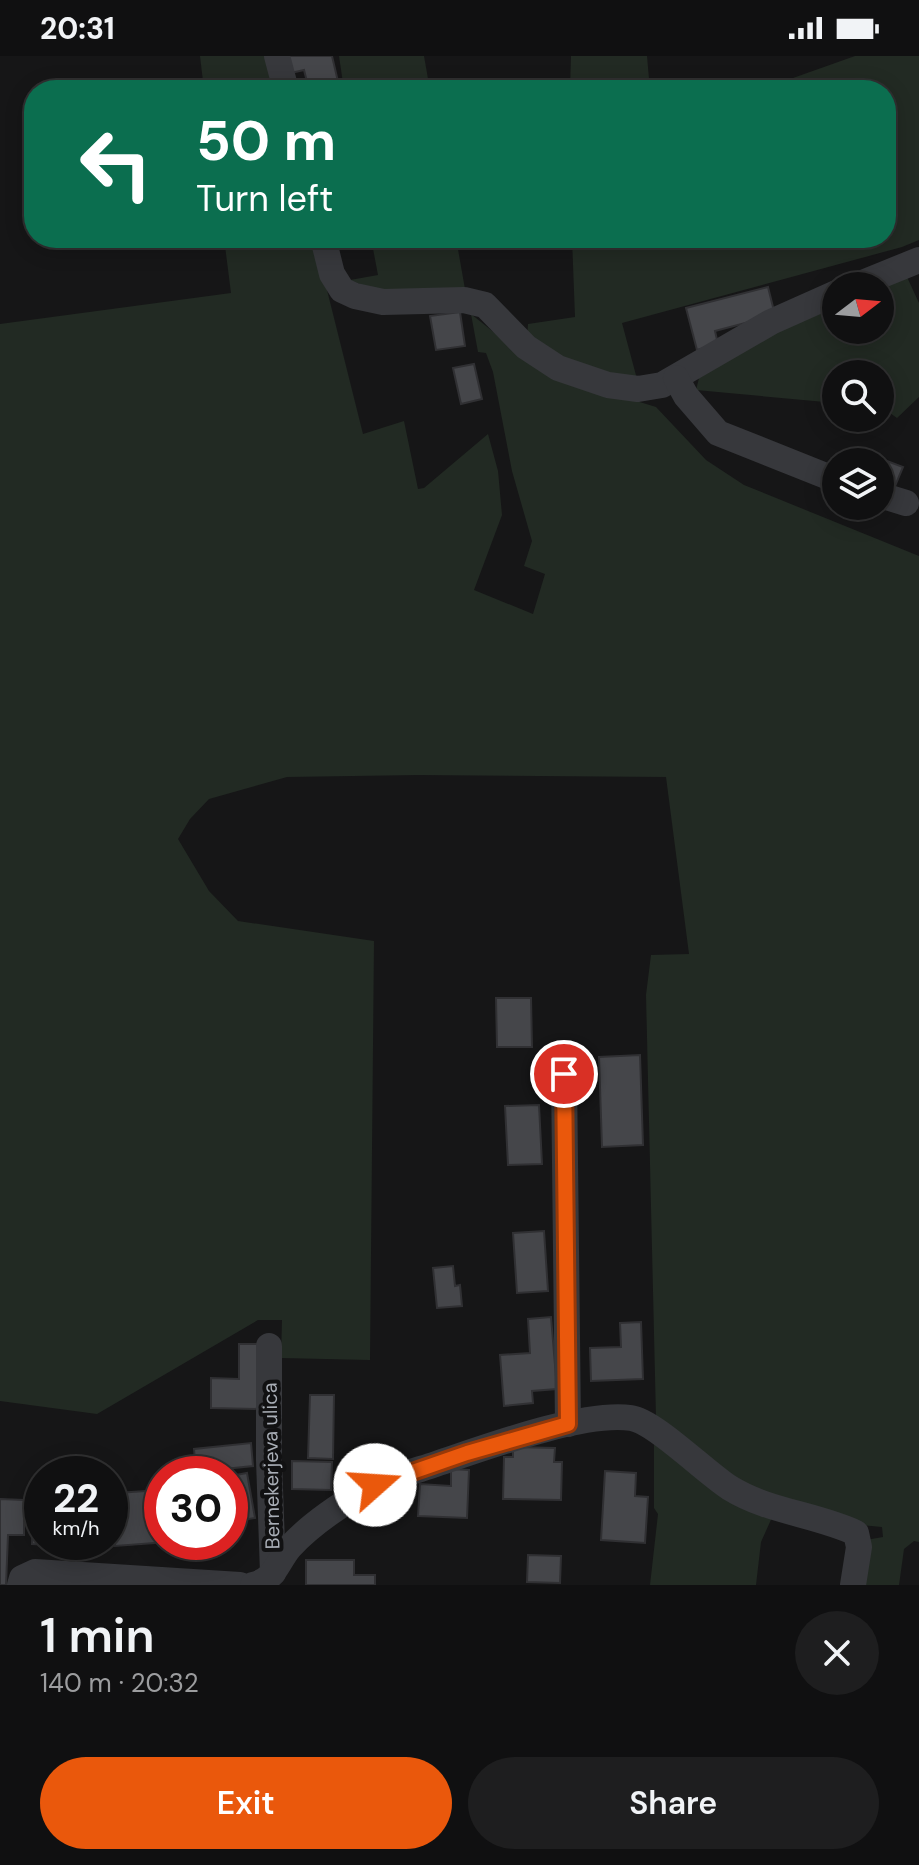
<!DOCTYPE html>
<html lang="en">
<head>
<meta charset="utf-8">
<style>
	:root { --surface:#101011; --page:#1e1e1f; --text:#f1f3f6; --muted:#9c9d9f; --line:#303031; --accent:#ea580c }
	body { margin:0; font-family:"DM Sans",sans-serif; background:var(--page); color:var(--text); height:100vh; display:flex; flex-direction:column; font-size:30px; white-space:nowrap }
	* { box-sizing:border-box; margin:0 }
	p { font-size:26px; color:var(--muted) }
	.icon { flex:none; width:44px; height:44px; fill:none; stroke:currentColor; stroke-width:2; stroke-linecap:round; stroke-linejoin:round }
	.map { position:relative; height:1529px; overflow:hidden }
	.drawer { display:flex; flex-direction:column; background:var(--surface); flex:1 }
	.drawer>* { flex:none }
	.guide { position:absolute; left:24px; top:24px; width:872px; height:168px; border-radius:32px; box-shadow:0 4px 20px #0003,0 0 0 2px var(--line); background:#0b6e4f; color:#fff; overflow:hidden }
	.needle { width:52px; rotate:74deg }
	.buttons { position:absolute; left:822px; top:216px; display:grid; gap:16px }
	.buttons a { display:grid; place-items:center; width:72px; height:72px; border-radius:50%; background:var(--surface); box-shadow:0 4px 20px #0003,0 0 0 2px var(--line); font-size:40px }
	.speed { position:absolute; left:24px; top:1400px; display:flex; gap:16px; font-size:40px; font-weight:700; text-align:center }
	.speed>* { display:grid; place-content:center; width:104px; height:104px; border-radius:50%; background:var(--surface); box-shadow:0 4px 20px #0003,0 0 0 2px var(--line); line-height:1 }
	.speed small { font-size:20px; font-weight:400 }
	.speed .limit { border:12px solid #d22; background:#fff; color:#111 }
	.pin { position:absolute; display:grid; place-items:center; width:68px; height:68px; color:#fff; margin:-34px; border:4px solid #fff; border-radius:50%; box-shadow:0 2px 8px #0007 }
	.me { position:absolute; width:88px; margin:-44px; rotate:71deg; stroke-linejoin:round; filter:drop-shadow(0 0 6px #0008) }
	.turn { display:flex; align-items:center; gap:28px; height:168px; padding:0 40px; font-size:36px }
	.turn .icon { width:104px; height:104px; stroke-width:2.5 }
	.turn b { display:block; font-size:56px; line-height:68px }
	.round { display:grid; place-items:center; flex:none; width:84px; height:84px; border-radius:42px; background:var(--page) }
	.headline { display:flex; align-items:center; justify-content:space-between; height:136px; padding:0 40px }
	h1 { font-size:48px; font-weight:600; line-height:60px }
	.cta { display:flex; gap:16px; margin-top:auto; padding:16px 40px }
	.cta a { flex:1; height:92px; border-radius:48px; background:var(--accent); color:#fff; font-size:32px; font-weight:600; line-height:92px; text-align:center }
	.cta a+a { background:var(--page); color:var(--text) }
	.status { display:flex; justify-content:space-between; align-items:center; height:56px; padding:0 40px; background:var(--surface); direction:ltr }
	.status svg { height:22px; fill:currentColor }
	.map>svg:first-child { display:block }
</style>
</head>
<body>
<div class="status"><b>20:31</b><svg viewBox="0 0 49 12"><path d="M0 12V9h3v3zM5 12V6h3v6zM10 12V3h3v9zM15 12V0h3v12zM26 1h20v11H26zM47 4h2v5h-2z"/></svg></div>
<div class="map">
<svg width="919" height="1529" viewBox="0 0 919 1529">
	<rect width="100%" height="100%" fill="#161617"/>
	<g fill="#222a23">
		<polygon points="200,0 266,0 275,34 204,34"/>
		<polygon points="339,0 424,0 430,34 344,34"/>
		<polygon points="571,0 647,0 650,34 570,34"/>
		<polygon points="855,0 919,0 919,184 902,191 622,267 637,323 570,309 527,282 528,268 575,261 572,182 886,182 886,34 759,34"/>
		<polygon points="224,182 314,182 363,378 404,365 418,433 424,432 488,378 498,415 502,459 474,534 533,558 545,518 524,510 532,485 512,415 493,316 486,297 478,296 471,258 511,290 620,340 656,351 706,404 744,429 919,500 919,1486 914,1485 904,1493 899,1529 859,1529 866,1484 883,1481 882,1471 861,1469 771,1447 656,1362 646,939 651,899 689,898 666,721 418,719 287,721 209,743 190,763 178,783 209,835 238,865 374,885 370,1304 281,1302 282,1264 258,1264 97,1358 0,1345 0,268 231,237"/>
		<polygon points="371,182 456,182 465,233 380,236 350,224 378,219"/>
		<polygon points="907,221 919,247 919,341 897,362 880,350 880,318 836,318 836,347 696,334 699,322 778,275 836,248 836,274 880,274 880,231"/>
		<polygon points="654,1387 774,1457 761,1486 756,1529 650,1529 658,1458 654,1452"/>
	</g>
	<g fill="#45464a" stroke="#303033" stroke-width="2">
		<polygon points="288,0 332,0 340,34 309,34 304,14 291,17"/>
		<polygon points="768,231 775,259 715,275 718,288 697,294 686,252"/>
		<polygon points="460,256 465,290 436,294 430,260"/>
		<polygon points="474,308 482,343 461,348 453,312"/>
		<polygon points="879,402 903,411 893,435 880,429"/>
		<polygon points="496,942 531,942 532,991 497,991"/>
		<polygon points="640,999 643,1089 602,1091 599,1001"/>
		<polygon points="539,1049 542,1108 508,1109 505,1050"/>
		<polygon points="544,1175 548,1235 517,1237 513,1177"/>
		<polygon points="453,1210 455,1230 460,1229 462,1250 437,1252 433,1212"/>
		<polygon points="551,1261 557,1333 532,1335 533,1347 504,1350 500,1299 530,1297 528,1263"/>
		<polygon points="641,1266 643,1323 591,1325 590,1292 621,1291 620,1267"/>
		<polygon points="239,1288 262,1288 261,1353 211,1352 211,1322 239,1323"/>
		<polygon points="310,1339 334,1339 333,1403 308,1402"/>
		<polygon points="251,1387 253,1410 196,1416 194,1393"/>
		<polygon points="513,1391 555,1392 554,1406 562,1406 561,1444 503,1443 504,1401 513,1401"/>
		<polygon points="292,1405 332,1406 331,1434 292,1433"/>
		<polygon points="451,1413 469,1414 467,1462 418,1460 420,1428 451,1430"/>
		<polygon points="605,1415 636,1417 635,1440 648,1441 645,1487 601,1484"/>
		<polygon points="247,1417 255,1462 230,1466 230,1420"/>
		<polygon points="160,1434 162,1486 168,1486 115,1490 112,1452 118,1452 117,1437"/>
		<polygon points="0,1443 24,1444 24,1479 8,1479 6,1529 0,1529"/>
		<polygon points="33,1460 42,1460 42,1486 51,1486 51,1489 32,1488"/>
		<polygon points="528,1499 561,1500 560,1527 527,1526"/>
		<polygon points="306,1504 354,1504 354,1519 375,1519 375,1529 306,1529"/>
	</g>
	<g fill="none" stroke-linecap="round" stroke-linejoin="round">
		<g stroke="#37383c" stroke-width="26">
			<polyline points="277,0 286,34"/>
			<polyline points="323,182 332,218 342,234 355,240 383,246 464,244 485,249 526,291 558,312 608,329 638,333 662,329 771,266 836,237"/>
			<polyline points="855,230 919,204"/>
			<polyline points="676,322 686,340 718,377 836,424"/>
			<polyline points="880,439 906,447"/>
			<polyline points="564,1018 568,1368"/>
			<polyline points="269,1290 269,1404 273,1517"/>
			<polyline points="20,1529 22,1522 35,1516 240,1529"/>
			<path d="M253 1529C275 1524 277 1506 290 1491 310 1469 337 1451 362 1436 385 1423 412 1416 436 1408 484 1392 583 1355 631 1362 654 1365 705 1416 730 1432 769 1456 815 1458 856 1477L859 1491 853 1529"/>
		</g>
	</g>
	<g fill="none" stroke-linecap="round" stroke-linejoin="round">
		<g stroke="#983908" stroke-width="20">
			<polyline id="route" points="375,1429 467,1397 568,1368 564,1018"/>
		</g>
		<use href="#route" stroke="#ea580c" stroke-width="14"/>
	</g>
	<g text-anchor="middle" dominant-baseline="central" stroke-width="8" stroke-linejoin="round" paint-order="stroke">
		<g font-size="20" fill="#a9aeb6" stroke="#111112">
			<text transform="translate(271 1410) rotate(-91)">Bernekerjeva ulica</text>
		</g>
	</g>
</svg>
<div class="buttons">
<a><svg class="needle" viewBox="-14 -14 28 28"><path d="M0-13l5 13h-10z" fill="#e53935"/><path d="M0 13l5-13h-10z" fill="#9c9d9f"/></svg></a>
<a><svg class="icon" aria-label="search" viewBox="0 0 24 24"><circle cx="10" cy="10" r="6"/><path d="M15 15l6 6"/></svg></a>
<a><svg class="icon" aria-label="layers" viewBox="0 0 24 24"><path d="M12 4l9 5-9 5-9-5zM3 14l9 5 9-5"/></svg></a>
</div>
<div class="speed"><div>22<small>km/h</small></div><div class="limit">30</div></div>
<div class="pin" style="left:564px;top:1018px;background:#d93025"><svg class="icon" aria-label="arrive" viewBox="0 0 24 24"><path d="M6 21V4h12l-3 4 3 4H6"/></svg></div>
<svg class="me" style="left:375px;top:1429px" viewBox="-20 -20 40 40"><circle r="19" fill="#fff"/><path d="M0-13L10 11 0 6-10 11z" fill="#ea580c"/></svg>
<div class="guide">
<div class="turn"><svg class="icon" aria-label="left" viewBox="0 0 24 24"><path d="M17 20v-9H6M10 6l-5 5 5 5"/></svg><div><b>50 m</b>Turn left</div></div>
</div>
</div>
<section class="drawer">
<div class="headline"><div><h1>1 min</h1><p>140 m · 20:32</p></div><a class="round"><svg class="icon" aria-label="close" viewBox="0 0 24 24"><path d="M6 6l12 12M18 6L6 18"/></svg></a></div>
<div class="cta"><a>Exit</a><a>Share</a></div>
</section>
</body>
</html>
